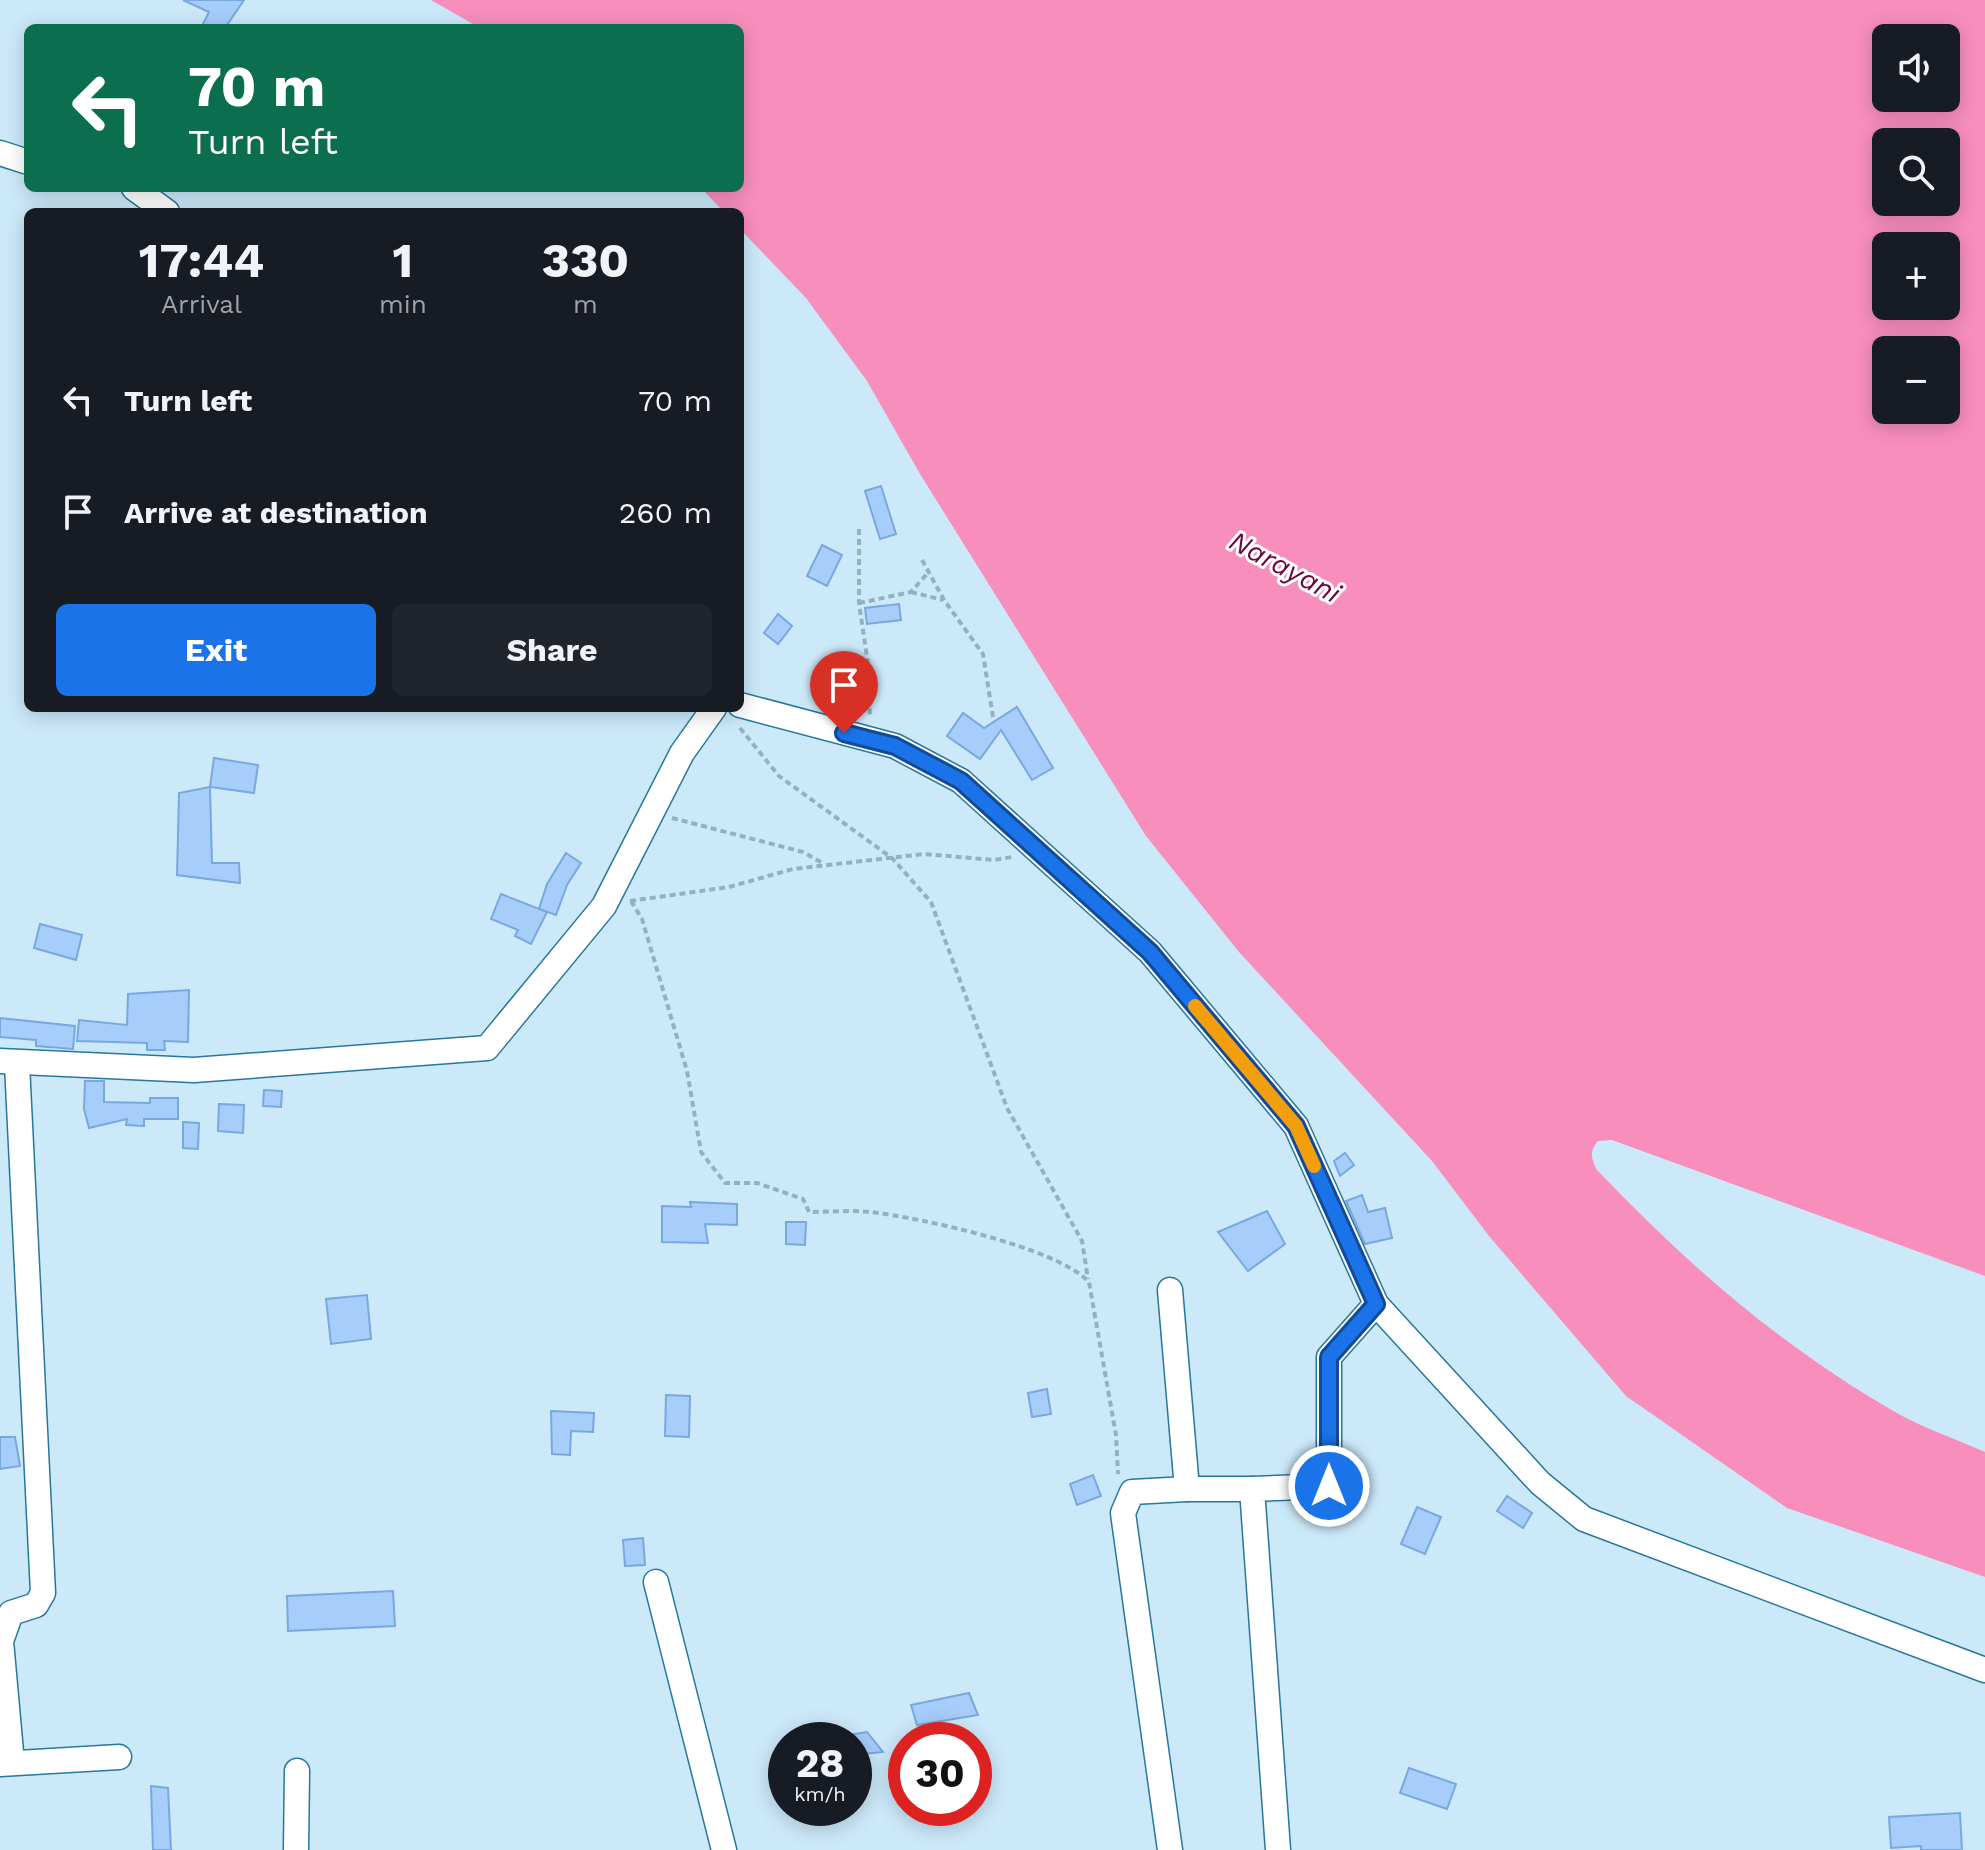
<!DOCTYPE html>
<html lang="en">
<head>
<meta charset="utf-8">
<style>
	:root { --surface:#171b24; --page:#20242c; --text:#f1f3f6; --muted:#9ea1a6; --accent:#1a73e8 }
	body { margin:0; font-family:"Work Sans",sans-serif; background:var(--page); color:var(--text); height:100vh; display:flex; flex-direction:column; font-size:30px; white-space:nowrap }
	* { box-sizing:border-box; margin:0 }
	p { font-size:26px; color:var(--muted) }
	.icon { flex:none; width:44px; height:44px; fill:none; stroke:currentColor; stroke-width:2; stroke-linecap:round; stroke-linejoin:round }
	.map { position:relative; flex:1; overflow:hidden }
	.side { position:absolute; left:24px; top:208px; width:720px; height:504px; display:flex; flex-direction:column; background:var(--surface); border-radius:12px; box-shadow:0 4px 20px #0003 }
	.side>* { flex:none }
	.guide { position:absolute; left:24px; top:24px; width:720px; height:168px; border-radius:12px; box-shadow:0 4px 20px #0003; background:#0b6e4f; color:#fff; overflow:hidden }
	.tools { position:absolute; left:1872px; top:24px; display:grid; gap:16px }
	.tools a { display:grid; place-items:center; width:88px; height:88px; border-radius:12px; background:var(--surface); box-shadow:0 4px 20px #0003; font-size:40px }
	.speed { position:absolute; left:768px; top:1722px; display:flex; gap:16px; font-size:40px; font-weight:700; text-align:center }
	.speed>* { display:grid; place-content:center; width:104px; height:104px; border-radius:50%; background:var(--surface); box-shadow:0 4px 20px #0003; line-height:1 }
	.speed small { font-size:20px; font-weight:400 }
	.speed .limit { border:12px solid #d22; background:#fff; color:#111 }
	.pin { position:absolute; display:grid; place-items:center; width:68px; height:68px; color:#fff; margin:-82px -34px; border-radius:50% 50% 50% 0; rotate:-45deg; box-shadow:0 0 8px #0007 }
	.pin .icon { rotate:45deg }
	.me { position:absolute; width:88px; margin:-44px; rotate:0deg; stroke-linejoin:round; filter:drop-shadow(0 0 6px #0008) }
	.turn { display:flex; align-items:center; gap:28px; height:168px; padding:0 32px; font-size:36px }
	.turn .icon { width:104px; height:104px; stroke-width:2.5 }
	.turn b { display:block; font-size:56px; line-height:68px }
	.eta { display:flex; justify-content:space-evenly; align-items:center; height:136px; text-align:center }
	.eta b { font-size:48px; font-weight:700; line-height:56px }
	.action { display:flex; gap:16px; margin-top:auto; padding:16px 32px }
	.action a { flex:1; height:92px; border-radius:12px; background:var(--accent); color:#fff; font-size:32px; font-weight:700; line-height:92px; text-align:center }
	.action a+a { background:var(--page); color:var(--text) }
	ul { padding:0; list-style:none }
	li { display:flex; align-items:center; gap:24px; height:112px; padding:0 32px }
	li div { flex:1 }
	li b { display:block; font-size:30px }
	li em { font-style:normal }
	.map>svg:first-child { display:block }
</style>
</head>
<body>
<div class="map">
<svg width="1985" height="1850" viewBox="0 0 1985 1850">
	<rect width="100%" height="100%" fill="#cce9fa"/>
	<path fill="#f88ebc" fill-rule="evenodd" d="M431 0H1985V1276L1612 1140 1598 1141C1589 1152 1591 1158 1597 1170 1689 1266 1779 1345 1895 1412 1923 1428 1956 1439 1985 1452V1577L1787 1508 1626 1396 1489 1236 1432 1161 1239 952 1146 836 920 474 867 381 806 298 740 229V212H724L701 188H740V28H480ZM1886 38H1946V98H1886ZM1886 142H1946V202H1886ZM1886 246H1946V306H1886ZM1886 350H1946V410H1886Z"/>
	<g fill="#a7cdfb" stroke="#79a8df" stroke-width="2">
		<polygon points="183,0 244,0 225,28 201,28 209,12"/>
		<polygon points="881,486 896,534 880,539 865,491"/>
		<polygon points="822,545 842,555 827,586 807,576"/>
		<polygon points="899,604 901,620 867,624 865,608"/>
		<polygon points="778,614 792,626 778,644 764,633"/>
		<polygon points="1017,707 1053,768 1032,780 1001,730 980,759 947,736 963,713 984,728"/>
		<polygon points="214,758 258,765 254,793 210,787"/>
		<polygon points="210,787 212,863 239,863 240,883 177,875 179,793"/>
		<polygon points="566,853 581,863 567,885 556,915 539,909 547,884"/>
		<polygon points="501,894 547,912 531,944 515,936 518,930 491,919"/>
		<polygon points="40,924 82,935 76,960 34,948"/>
		<polygon points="189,990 188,1042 164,1041 165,1050 147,1050 147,1043 77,1041 79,1020 127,1025 128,994"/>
		<polygon points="0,1018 75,1026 73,1049 36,1046 36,1040 0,1037"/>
		<polygon points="85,1081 104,1081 104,1102 150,1103 150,1098 178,1098 178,1119 144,1119 144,1126 126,1125 127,1119 89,1128 84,1109"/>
		<polygon points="264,1090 282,1091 281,1107 263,1106"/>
		<polygon points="219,1104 244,1105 243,1133 218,1131"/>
		<polygon points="183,1122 199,1123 198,1149 183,1148"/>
		<polygon points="1345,1153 1354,1165 1340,1176 1334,1161"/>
		<polygon points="1362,1195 1368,1212 1385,1208 1392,1238 1365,1244 1346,1201"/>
		<polygon points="690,1202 737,1204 737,1225 705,1224 708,1243 662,1242 662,1206 691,1207"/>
		<polygon points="1267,1211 1285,1244 1248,1271 1218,1232"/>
		<polygon points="786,1222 806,1222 805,1245 786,1244"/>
		<polygon points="367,1295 371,1339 331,1344 326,1299"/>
		<polygon points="1047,1389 1051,1414 1032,1417 1028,1393"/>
		<polygon points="666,1395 690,1396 689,1437 665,1436"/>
		<polygon points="551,1411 594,1413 593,1432 571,1431 570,1455 552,1454"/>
		<polygon points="0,1437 15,1437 20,1466 0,1469"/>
		<polygon points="1093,1475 1101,1496 1077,1505 1070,1484"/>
		<polygon points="1507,1496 1532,1513 1523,1528 1497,1511"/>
		<polygon points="1417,1507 1441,1517 1425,1554 1401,1544"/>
		<polygon points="643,1538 645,1565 625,1566 623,1540"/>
		<polygon points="393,1591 395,1626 288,1631 287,1596"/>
		<polygon points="969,1693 978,1715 917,1725 911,1705"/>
		<polygon points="867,1732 883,1752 854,1755 854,1734"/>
		<polygon points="1409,1768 1456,1784 1447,1809 1400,1793"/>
		<polygon points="151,1786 168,1788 171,1850 153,1850"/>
		<polygon points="1960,1813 1962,1850 1921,1850 1921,1846 1891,1848 1889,1817"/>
	</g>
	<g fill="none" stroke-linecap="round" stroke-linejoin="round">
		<g stroke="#28779d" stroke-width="27">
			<g id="minor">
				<polyline points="0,153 28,162"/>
				<polyline points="134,188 167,212"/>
				<polyline points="740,705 895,746 961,781 1150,952 1296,1126 1376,1304 1540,1483 1584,1519 1985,1670"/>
				<polyline points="0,1061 194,1070 487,1048 604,906 682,753 714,708"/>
				<polyline points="1170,1290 1187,1489 1252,1489"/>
				<polyline points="656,1582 724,1850"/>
				<polyline points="12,1763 1,1641 11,1613 36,1605 43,1593 17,1064"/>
				<polyline points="0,1764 119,1757"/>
				<polyline points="296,1850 297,1771"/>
				<polyline points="1170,1850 1123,1513 1132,1492 1187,1489"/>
				<polyline points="1278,1850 1252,1489 1329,1486 1329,1357 1376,1304"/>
			</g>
		</g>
		<g stroke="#93b1c2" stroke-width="4" stroke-dasharray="6 4" stroke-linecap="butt">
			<polyline points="859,529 859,603 868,664 870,718"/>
			<polyline points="922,560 944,600 983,654 993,717"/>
			<polyline points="911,592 943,600"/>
			<polyline points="859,603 911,592 927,574"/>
			<polyline points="740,728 779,776 892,858 931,902 1007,1108 1082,1241 1088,1279"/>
			<polyline points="672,818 803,852 824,864"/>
			<polyline points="630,901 729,887 793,869 924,854 994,860 1012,857"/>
			<path d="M631 901 642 919 687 1071 701 1152 725 1183H757L803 1199 809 1212C829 1212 851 1210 871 1212 921 1218 1056 1247 1089 1282L1116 1435 1118 1474"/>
		</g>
		<use href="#minor" stroke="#fff" stroke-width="24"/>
	</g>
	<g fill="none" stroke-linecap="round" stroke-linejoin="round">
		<g stroke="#114b97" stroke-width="20">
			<polyline id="route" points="844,733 895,746 961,781 1150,952 1296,1126 1376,1304 1329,1357 1329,1486"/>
		</g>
		<use href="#route" stroke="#1a73e8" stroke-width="14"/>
		<polyline stroke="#f59e0b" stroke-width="14" points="1195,1006 1296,1126 1314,1166"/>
	</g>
	<g text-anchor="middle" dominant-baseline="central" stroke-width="6" stroke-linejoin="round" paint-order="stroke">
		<g font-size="28" font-style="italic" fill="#68073e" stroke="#fff">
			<text transform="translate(1285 567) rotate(28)">Narayani</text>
		</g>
	</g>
</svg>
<div class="tools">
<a><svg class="icon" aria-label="sound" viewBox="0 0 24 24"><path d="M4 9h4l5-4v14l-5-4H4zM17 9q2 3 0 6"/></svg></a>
<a><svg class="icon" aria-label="search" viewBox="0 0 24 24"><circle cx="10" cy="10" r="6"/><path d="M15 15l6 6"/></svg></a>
<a>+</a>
<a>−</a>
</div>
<div class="speed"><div>28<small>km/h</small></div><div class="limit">30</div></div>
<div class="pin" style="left:844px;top:733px;background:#d93025"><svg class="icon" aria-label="arrive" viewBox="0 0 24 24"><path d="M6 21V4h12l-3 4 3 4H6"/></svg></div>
<svg class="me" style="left:1329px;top:1486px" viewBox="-20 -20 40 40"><circle r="17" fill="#1a73e8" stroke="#fff" stroke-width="3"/><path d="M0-11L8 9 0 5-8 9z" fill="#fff"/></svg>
<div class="guide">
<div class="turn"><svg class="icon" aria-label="left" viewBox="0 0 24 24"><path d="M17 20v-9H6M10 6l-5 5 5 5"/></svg><div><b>70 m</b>Turn left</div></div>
</div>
<section class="side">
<div class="eta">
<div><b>17:44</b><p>Arrival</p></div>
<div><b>1</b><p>min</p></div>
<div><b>330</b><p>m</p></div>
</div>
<ul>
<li><svg class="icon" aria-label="left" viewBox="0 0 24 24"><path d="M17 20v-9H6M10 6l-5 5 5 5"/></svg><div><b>Turn left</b></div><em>70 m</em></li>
<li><svg class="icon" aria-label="arrive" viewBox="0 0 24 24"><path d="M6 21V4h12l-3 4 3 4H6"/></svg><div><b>Arrive at destination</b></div><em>260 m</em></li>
</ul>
<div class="action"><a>Exit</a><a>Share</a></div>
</section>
</div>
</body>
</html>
